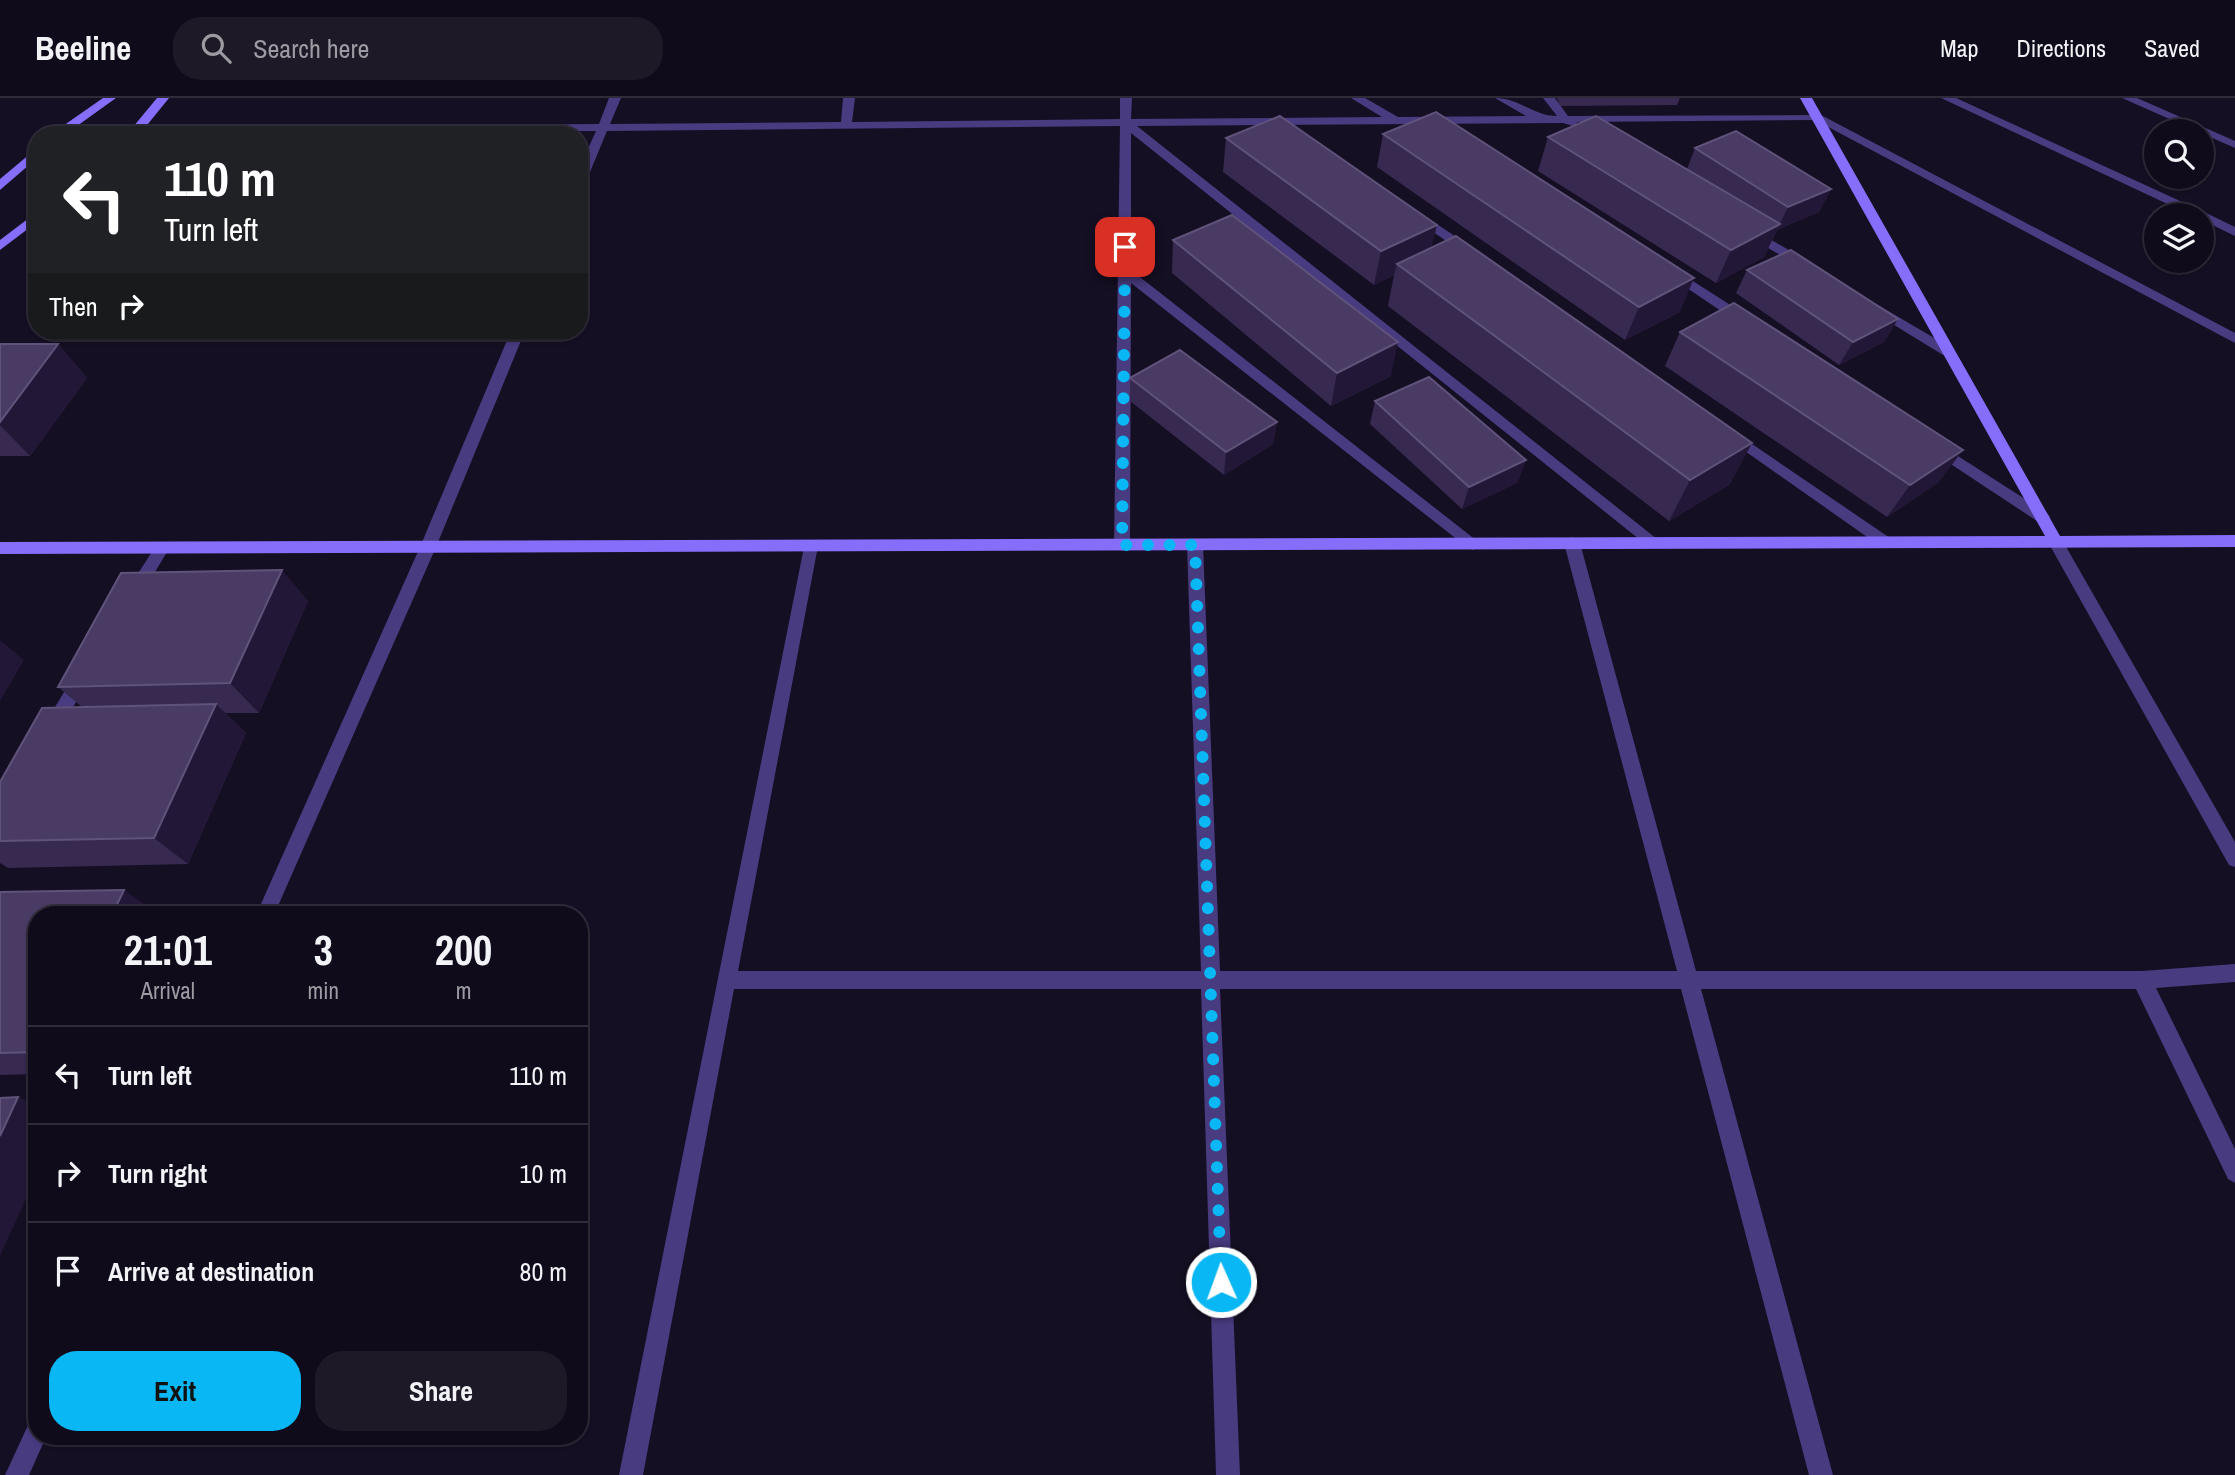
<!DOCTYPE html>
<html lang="en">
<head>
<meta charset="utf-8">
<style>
	:root { --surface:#100b1a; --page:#1e1927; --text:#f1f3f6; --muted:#9c9ba2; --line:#302b39; --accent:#08b7f3 }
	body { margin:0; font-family:"Archivo Narrow",sans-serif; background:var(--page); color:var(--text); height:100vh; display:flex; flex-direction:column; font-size:26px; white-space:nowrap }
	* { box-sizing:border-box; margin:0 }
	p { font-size:23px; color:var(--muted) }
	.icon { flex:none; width:38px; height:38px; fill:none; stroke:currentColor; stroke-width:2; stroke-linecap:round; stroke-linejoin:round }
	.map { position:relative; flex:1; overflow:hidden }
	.drawer { position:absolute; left:28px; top:808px; width:560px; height:539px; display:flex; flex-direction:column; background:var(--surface); border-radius:28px; box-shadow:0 2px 5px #0004,0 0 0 2px var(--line) }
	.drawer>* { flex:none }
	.banner { position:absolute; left:28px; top:28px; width:560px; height:214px; border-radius:28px; box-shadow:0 2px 5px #0004,0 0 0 2px var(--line); background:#202124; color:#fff; overflow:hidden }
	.tools { position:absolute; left:2144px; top:21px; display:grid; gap:14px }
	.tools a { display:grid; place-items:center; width:70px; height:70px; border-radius:50%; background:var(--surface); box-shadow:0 2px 5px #0004,0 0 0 2px var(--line); font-size:35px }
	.pin { position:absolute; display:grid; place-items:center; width:60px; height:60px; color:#fff; margin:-30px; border-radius:14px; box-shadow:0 4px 10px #0006 }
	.me { position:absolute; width:77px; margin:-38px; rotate:358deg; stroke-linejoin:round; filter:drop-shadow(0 0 5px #0008) }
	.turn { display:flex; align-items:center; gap:24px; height:147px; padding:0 21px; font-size:32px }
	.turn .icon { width:91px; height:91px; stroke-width:2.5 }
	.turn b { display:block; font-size:49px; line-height:60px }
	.then { display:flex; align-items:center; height:66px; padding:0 21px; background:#0003; gap:14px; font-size:26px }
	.eta { display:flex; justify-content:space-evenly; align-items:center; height:119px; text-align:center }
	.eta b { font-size:42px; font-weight:700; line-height:49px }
	.primary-button { display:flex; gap:14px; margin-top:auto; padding:14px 21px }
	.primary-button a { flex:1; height:80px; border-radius:28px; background:var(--accent); color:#111; font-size:28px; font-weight:700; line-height:80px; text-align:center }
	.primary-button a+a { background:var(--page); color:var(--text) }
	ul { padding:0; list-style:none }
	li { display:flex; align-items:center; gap:21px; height:98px; padding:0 21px; border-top:2px solid var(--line) }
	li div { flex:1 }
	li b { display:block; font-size:26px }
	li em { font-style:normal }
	header { display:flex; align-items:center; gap:42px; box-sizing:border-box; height:98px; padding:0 35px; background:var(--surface); border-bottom:2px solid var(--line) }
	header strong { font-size:33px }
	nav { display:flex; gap:38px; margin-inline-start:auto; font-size:24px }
	.search { width:490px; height:63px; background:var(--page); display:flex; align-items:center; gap:18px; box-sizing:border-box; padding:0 24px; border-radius:28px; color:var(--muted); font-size:26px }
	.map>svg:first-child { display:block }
</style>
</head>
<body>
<header>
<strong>Beeline</strong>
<div class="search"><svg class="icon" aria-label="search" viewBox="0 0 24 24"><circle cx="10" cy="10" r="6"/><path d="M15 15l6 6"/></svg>Search here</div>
<nav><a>Map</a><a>Directions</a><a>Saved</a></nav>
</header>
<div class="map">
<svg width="2235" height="1377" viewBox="0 0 2235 1377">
	<rect width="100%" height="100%" fill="#150f23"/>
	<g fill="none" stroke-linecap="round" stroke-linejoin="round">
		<g fill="#493b80" fill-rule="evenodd">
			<path d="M609 0H621L610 26 841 24 843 0H855L852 24 1120 21V0H1132L1131 21 1382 19 1351 0H1365L1398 19 1526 18 1495 0C1519 0 1534 18 1557 18L1543 0H1555L1568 18 1821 17 2235 235V245L1815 22 1578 24 1573 28 1563 25 1137 28 1662 445 1659 449H1649L1131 35V172L1481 446 1473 452 1468 450 1131 185 1130 447 1122 453 1114 447 1120 28 607 33 585 86 579 90V71L596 33 137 36 131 33 137 30 599 26Z"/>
			<polygon points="1941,0 1956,0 2204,114 2235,129 2235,138 2202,122 2202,117 2191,117"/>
			<polygon points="2122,0 2137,0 2235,43 2235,50"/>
			<polygon points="1417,113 1473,150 1473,156 1465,156 1413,120 1413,114"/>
			<polygon points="1752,131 1810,164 1812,167 1810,170 1802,170 1748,138 1748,132"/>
			<polygon points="1671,169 1749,219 1749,225 1739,225 1666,176 1665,173"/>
			<polygon points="1878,207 1953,251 1953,257 1943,257 1873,214 1871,211"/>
			<polygon points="511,233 525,233 436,449 274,817 256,817 420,449"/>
			<polygon points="1730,331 1890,440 1893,444 1890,448 1880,448 1725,339 1723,336"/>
			<polygon points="1936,344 2047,415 2050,419 2047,423 2037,423 1931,353 1929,349"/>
			<polygon points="2056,438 2061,440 2235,744 2235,769 2229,767 2048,444"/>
			<polygon points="1572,439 1580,445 1696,873 2142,873 2235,866 2235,884 2156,890 2235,1051 2235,1085 2228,1081 2136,891 1701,891 1833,1377 1809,1377 1681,891 1220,891 1240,1377 1216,1377 1201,891 734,891 643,1377 619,1377 805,444 815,444 818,448 738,873 1201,873 1187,447 1195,441 1203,447 1220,873 1677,873 1564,445"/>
			<polygon points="162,444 167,446 170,450 167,454 140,499 128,499 126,495 128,491 157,446"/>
			<polygon points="81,574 87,576 89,581 87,586 58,634 46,634 44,629 46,624 75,576"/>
			<polygon points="37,1321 37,1339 46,1339 29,1377 5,1377 29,1325"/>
		</g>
		<g fill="#866dfa" fill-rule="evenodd">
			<polygon points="103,0 116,0 77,28 133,29 157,0 169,0 139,37 101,33 60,34 60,30"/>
			<polygon points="1800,0 1812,0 2060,438 2235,437 2235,449 0,456 0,444 2045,438"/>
			<polygon points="37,50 37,60 0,92 0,81"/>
			<polygon points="37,114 37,124 0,152 0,142"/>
		</g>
	</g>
	<g fill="#372950">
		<polygon points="1557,0 1680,0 1677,7 1560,8"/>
		<polygon points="1383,36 1680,214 1625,242 1377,69"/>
		<polygon points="1548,39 1687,71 1695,50 1831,91 1819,114 1777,132 1764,159 1716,185 1538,73"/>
		<polygon points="1226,40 1432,149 1752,345 1729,387 1669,423 1388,208 1394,177 1374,187 1223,74"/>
		<polygon points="1173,142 1391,278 1331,308 1172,175"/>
		<polygon points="1747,172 1898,221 1884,244 1839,267 1736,195"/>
		<polygon points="1680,234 1939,384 1887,419 1665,268"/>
		<polygon points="0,246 58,246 87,280 30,358 0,358"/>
		<polygon points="1130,280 1277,324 1273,346 1224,377 1130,303"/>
		<polygon points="1375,303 1526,362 1517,385 1462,411 1370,326"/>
		<polygon points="308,503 259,615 225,615 246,635 188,766 8,770 0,765 0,684 82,609 58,589"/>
		<polygon points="0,794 37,817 37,976 0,977"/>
	</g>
	<g fill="#221736">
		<polygon points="1831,91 1819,114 1777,132 1788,109"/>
		<polygon points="1780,126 1764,159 1716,185 1731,152"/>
		<polygon points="1437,127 1429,161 1397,166 1394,177 1374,187 1381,153"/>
		<polygon points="1694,180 1680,214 1625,242 1639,209"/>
		<polygon points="1898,221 1884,244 1839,267 1853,244"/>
		<polygon points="1398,244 1391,278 1331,308 1337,275"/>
		<polygon points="58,246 87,280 30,358 0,327 0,324"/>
		<polygon points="1277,324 1273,346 1224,377 1226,354"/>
		<polygon points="1752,345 1729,387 1669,423 1690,382"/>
		<polygon points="1963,352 1939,384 1887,419 1910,387"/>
		<polygon points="1526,362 1517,385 1462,411 1469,389"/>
		<polygon points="282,472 308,503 259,615 230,585"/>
		<polygon points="0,542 24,562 0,603"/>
		<polygon points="216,606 246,635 188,766 154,740"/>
		<polygon points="124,792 160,817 112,817"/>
		<polygon points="18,999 37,1007 37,1076 0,1158 0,1038"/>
	</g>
	<g fill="#493b63" stroke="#60537b" stroke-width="2">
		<polygon points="1436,14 1694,180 1639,209 1383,36"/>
		<polygon points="1280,18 1437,127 1381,153 1226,40"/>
		<polygon points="1596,18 1780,126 1731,152 1548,39"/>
		<polygon points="1736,33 1831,91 1788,109 1695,50"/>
		<polygon points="1232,117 1398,244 1337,275 1173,142"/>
		<polygon points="1456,138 1752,345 1690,382 1397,166"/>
		<polygon points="1791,152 1898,221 1853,244 1747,172"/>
		<polygon points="1734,205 1963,352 1910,387 1680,234"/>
		<polygon points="0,246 58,246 0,324"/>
		<polygon points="1180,252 1277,324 1226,354 1130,280"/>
		<polygon points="1429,279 1526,362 1469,389 1375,303"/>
		<polygon points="282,472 230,585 58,589 121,475"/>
		<polygon points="216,606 154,740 0,743 0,684 42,610"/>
		<polygon points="124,792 112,817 37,817 37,954 0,955 0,794"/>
		<polygon points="18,999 0,1038 0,1000"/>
	</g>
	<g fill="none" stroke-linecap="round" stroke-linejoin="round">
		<polyline stroke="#08b7f3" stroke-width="12" stroke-dasharray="0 21.6" points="1125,149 1122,447 1195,447 1221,1184"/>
	</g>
</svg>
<div class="tools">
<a><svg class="icon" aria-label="search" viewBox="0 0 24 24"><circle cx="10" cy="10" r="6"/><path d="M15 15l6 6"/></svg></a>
<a><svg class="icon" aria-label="layers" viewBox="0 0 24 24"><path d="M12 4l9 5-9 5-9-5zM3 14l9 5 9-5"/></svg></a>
</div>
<div class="pin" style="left:1125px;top:149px;background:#d93025"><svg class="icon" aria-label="arrive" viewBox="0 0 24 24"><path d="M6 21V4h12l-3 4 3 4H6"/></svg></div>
<svg class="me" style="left:1221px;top:1184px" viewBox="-20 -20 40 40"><circle r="17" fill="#08b7f3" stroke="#fff" stroke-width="3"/><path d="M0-11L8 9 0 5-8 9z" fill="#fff"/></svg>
<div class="banner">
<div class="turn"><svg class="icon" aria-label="left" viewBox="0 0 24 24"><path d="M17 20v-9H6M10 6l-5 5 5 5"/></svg><div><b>110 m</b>Turn left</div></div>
<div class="then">Then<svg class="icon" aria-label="right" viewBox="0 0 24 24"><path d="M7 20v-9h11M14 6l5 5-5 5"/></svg></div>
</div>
<section class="drawer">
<div class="eta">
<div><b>21:01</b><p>Arrival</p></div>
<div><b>3</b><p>min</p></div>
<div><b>200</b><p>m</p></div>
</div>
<ul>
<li><svg class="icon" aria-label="left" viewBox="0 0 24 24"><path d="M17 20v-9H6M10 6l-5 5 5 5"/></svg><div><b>Turn left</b></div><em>110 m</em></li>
<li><svg class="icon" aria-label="right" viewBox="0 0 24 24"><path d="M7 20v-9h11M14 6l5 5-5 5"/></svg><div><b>Turn right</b></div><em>10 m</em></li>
<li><svg class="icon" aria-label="arrive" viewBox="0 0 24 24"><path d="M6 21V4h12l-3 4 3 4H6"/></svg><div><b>Arrive at destination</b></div><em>80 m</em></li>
</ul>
<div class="primary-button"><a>Exit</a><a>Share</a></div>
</section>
</div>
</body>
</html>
